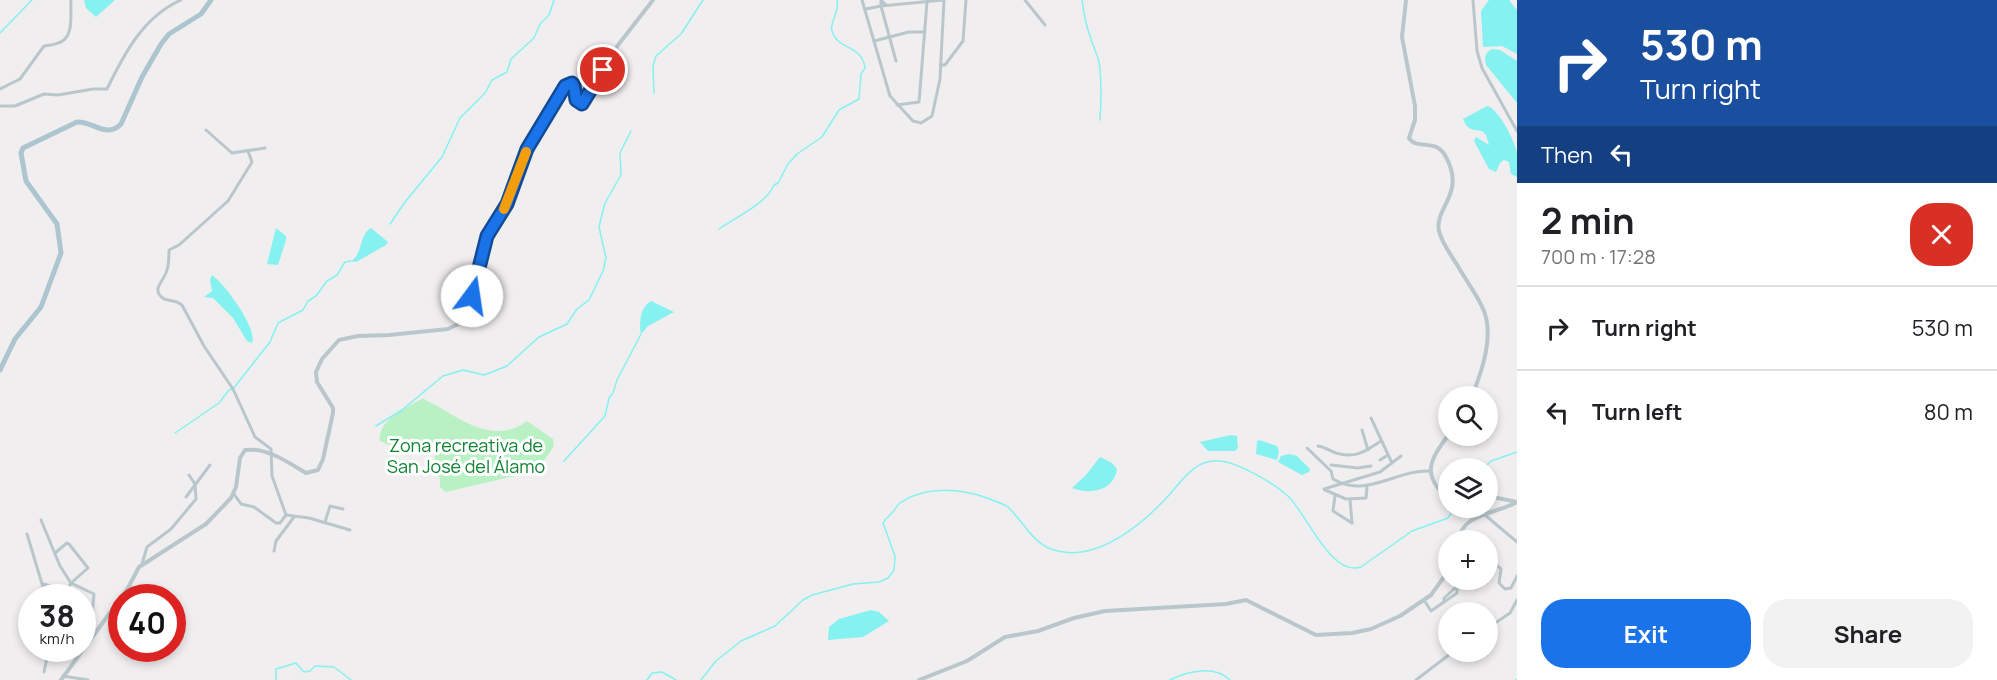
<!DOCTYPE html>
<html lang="en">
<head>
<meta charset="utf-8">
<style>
	:root { --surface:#fff; --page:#f2f2f2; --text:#202124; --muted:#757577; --line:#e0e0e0; --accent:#1a73e8 }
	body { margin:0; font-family:Manrope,sans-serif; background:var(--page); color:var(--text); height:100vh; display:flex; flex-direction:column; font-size:22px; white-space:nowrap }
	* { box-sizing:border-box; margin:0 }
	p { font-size:20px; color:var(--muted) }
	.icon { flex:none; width:33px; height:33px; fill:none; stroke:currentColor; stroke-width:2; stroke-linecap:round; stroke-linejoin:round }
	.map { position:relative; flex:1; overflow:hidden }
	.sheet { display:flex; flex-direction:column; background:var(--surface); width:480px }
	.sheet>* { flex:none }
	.banner { background:#1a4fa0; color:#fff; overflow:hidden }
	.buttons { position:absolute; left:1438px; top:386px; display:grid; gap:12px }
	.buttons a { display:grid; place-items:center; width:60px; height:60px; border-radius:50%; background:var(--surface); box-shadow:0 3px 9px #0003; font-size:30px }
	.speed { position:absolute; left:18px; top:584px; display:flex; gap:12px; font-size:30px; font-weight:700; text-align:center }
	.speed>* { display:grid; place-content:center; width:78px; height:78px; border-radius:50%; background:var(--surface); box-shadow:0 3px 9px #0003; line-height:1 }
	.speed small { font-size:15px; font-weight:400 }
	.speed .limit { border:9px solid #d22; background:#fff; color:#111 }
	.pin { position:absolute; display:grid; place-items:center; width:51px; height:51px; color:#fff; margin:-26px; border:3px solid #fff; border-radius:50%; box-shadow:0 2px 6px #0007 }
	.me { position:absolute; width:66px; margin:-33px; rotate:14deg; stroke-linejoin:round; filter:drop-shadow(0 0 4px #0008) }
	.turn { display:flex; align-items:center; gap:21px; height:126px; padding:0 24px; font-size:27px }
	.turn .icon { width:78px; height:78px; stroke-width:2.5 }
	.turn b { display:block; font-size:42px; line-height:51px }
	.then { display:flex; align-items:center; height:57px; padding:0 24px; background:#0003; gap:12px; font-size:22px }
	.round { display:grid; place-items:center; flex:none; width:63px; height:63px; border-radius:24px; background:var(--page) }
	.overview { display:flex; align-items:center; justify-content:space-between; height:102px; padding:0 24px }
	h1 { font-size:36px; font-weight:700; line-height:45px }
	.cta { display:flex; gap:12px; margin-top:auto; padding:12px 24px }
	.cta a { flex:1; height:69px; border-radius:24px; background:var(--accent); color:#fff; font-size:24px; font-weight:700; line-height:69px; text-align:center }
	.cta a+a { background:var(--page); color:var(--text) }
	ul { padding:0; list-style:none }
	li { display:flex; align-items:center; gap:18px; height:84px; padding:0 24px; border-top:2px solid var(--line) }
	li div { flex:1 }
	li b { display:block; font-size:22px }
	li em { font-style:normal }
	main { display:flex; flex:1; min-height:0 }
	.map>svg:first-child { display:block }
</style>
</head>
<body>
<main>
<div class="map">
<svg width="1517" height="680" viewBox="0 0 1517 680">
	<rect width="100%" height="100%" fill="#f1eeef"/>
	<path fill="#baf1c4" d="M423 398C429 403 437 405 444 410 470 426 499 442 527 421L553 439 554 446 543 462 531 472 446 492 440 487V478L434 471 435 452 392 446 380 441C377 420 407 408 423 398Z"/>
	<g fill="#85f1f0">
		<polygon points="84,0 115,0 96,17 86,8"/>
		<polygon points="1489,0 1509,0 1517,10 1517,54 1502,46 1483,47 1481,11"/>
		<path d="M1492 49 1500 50 1517 61V103L1486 65C1484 57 1485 53 1492 49Z"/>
		<path d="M1487 106C1498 108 1515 141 1517 153 1517 160 1517 169 1517 177L1511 174 1509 162 1504 160 1500 163 1496 172 1489 169 1474 141 1476 137 1489 145 1486 135 1482 131C1471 130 1467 129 1463 119Z"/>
		<polygon points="276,228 286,236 286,240 278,265 267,264"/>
		<path d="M371 228 388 242 386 245 356 262 351 261C364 253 358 236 371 228Z"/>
		<path d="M212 275C225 284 258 329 252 343L247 341 233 318 213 298 204 297 212 291 210 280Z"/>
		<path d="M651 301 674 312 648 326 641 334C639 322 640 308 651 301Z"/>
		<polygon points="1231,435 1237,436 1238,448 1235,451 1208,451 1200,442"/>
		<polygon points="1259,440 1277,446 1279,451 1277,460 1256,454 1257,441"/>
		<polygon points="1289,454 1297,456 1310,469 1309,472 1302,475 1278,462 1281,456"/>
		<path d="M1100 457 1112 463 1117 469C1114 491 1090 495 1072 488L1086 475Z"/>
		<polygon points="871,610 879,612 889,621 863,637 828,640 829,627 839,619"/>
	</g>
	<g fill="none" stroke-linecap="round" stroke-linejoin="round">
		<g stroke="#85f1f0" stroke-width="1.5">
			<path d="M1082 0C1084 21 1090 39 1098 58 1102 71 1101 106 1100 120"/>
			<polyline points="0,33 32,0"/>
			<polyline points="654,93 653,66 656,56 681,34 703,0"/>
			<polyline points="390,224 405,202 442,157 460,118 485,93 492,80 507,72 511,59 534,38 540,24 549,15 554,0"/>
			<path d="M719 229C735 218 767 203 774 185L778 183 788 164 797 154 822 137 839 110 859 99 861 74 865 68C862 44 838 51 832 31 829 21 840 14 837 0"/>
			<polyline points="376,426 402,410 443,376 463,370 484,375 507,366 539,337 567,324 577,309 589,300 603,271 606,258 599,227 601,218 605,203 621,175 620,153 631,131"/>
			<polyline points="175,433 219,403 229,390 233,389 270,342 278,323 303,310 308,301 316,296 327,281 337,275 345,262 351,261"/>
			<polyline points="564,461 605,416 609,398 613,393 617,380 641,334"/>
			<polyline points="1484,468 1491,461 1517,452"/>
			<polyline points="276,680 276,669 296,663 304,672 310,671 315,666 334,667 351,680"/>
			<polyline points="647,680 652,673 662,672 676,680"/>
			<path d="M701 680 716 661 741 641 775 626 803 600 812 595 853 584 879 582 888 578 894 570 895 556 883 523C886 518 888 517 892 513 895 510 896 506 900 503 924 486 960 488 987 498 994 501 1002 503 1008 507 1025 523 1033 546 1058 551 1099 561 1144 523 1170 494 1183 479 1197 458 1220 461 1240 463 1273 483 1288 496 1307 514 1331 577 1361 567L1412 531 1448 518 1455 507"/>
			<path d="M1170 680C1188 671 1214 665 1230 680"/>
			<polyline points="1516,680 1517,679"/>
		</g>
		<g stroke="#b9c7cd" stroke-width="3">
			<polyline points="862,0 890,96 913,121 921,123 932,116 940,79 944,0"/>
			<polyline points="1025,0 1045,25"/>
			<polyline points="1473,0 1477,51 1482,68 1517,131"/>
			<polyline points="881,6 943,0"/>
			<polyline points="881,6 896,61"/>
			<polyline points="866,9 881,6 881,0 886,5"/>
			<polyline points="874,41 909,32 925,32"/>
			<polyline points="941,65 945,65 963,41 966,0"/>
			<path d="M0 89 20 79 44 46C49 45 54 45 58 43 75 38 70 14 71 0"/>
			<polyline points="897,105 919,102 927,2"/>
			<path d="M0 106H15L44 94 58 95 93 89H107C124 54 143 17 181 0"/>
			<polyline points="206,130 232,153 265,148"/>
			<path d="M248 151 252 162 228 201 179 245 169 250C169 257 169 264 167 270 164 282 150 289 164 299L177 302 182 305 204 346 233 389 255 437 271 449 272 476 286 515"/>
			<polyline points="1371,418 1392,463"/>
			<polyline points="1362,430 1368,450"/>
			<path d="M1318 446C1325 447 1330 451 1336 453 1356 459 1366 451 1381 441"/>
			<path d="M1307 448 1331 471 1333 479C1366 499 1397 469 1430 471"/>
			<polyline points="1380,460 1388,455"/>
			<polyline points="1331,465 1358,468 1371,466"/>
			<polyline points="1324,489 1380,472 1401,456"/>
			<polyline points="1325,490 1346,499 1366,498 1367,487"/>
			<polyline points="234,494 241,504 254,507 276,523 280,523 286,515"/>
			<polyline points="1335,496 1333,511 1352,523"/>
			<polyline points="186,497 210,465"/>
			<polyline points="1350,499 1352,523"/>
			<polyline points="286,515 309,518 350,530"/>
			<polyline points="1485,515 1517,542"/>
			<polyline points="41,520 60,566 71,583"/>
			<polyline points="325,522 330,506 343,509"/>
			<polyline points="27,534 46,597"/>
			<polyline points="274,551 276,541 294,517"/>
			<polyline points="55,553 67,543 69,544 88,568 71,583 64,597"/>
			<polyline points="1488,558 1501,569 1499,583 1505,589 1511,588 1517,576"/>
			<polyline points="142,564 147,547 171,529 196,499 195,484 189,475"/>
			<polyline points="71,583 94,594 92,616 87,627 93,635"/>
			<polyline points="44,584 67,592"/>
			<polyline points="1424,600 1431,611 1457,593 1457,586"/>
			<polyline points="1444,601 1444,598 1465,579"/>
			<polyline points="31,617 32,618"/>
			<polyline points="82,619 88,622"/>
			<polyline points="1488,628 1510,613 1517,600"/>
			<polyline points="44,672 49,648"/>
			<polyline points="63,676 88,680"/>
			<polyline points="1416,680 1454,651"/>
		</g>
		<g stroke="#b9c7cd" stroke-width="4">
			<path d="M1406 0 1402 37 1415 106V120L1409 138C1417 151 1436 137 1446 157 1466 194 1434 208 1439 231 1442 244 1452 256 1459 268 1467 282 1478 296 1484 311 1494 337 1482 371 1472 396"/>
			<path d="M1449 434C1430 460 1420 475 1449 499"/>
			<polyline points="1488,496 1517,502"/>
			<path d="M1460 540C1459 514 1500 513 1517 502"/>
			<path d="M61 680 128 588 139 567 206 524 231 498 236 487 240 458 245 450C267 447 289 463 306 473L318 470 323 459 333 413V408L317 382 316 372 322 359 339 340 358 336 389 335 448 329 462 322 472 296 487 236 507 204 527 149 560 94 565 86 572 83C578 89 574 97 578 104L585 102 618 45 653 0"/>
			<polyline points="919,680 967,661 1005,637 1038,631 1074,618 1105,611 1226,604 1246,600 1316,635 1352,633 1371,629 1400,616 1431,595 1449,570"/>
		</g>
		<path stroke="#adc5cf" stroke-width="5" d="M0 370 15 339 41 307 61 253 57 224 26 181 21 153 23 148 77 122C93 121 106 139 121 124L142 77 161 44 169 34 201 14 211 0"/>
	</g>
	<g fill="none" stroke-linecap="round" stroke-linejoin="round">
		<g stroke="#114b97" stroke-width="15">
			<polyline id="route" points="472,296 487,236 507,204 527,149 565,86 572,83 574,85 576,100 582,104 603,70"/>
		</g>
		<use href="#route" stroke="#1a73e8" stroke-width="10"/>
		<polyline stroke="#f59e0b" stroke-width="10" points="504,209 526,152"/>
	</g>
	<g text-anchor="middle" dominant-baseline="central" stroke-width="6" stroke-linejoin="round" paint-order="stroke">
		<g font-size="18" fill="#128333" stroke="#fff">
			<text x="466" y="445">Zona recreativa de<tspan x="466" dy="21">San José del Álamo</tspan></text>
		</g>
	</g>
</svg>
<div class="buttons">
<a><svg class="icon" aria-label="search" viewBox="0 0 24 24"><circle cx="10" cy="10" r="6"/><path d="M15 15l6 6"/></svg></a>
<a><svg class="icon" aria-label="layers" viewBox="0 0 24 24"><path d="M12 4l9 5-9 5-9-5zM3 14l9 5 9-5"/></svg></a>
<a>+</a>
<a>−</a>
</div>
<div class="speed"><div>38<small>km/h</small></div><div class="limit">40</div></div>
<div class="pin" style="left:603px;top:70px;background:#d93025"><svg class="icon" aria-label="arrive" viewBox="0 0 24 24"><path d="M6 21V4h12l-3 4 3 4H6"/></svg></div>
<svg class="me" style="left:472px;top:296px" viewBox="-20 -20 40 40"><circle r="19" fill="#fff"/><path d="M0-13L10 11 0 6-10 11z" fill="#1a73e8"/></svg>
</div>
<section class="sheet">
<div class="banner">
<div class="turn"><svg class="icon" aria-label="right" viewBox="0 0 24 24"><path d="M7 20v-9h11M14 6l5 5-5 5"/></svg><div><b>530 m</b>Turn right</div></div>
<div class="then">Then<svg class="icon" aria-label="left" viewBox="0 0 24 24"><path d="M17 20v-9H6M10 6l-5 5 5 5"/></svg></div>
</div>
<div class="overview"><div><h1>2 min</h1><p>700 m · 17:28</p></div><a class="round" style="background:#d93025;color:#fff"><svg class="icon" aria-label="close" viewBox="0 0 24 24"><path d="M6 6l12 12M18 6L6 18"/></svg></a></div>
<ul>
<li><svg class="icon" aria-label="right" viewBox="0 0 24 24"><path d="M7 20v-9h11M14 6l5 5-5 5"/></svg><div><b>Turn right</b></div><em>530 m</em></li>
<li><svg class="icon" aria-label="left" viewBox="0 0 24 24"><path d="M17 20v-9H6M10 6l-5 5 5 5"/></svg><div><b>Turn left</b></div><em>80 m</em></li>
</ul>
<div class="cta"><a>Exit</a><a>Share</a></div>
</section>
</main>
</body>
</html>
